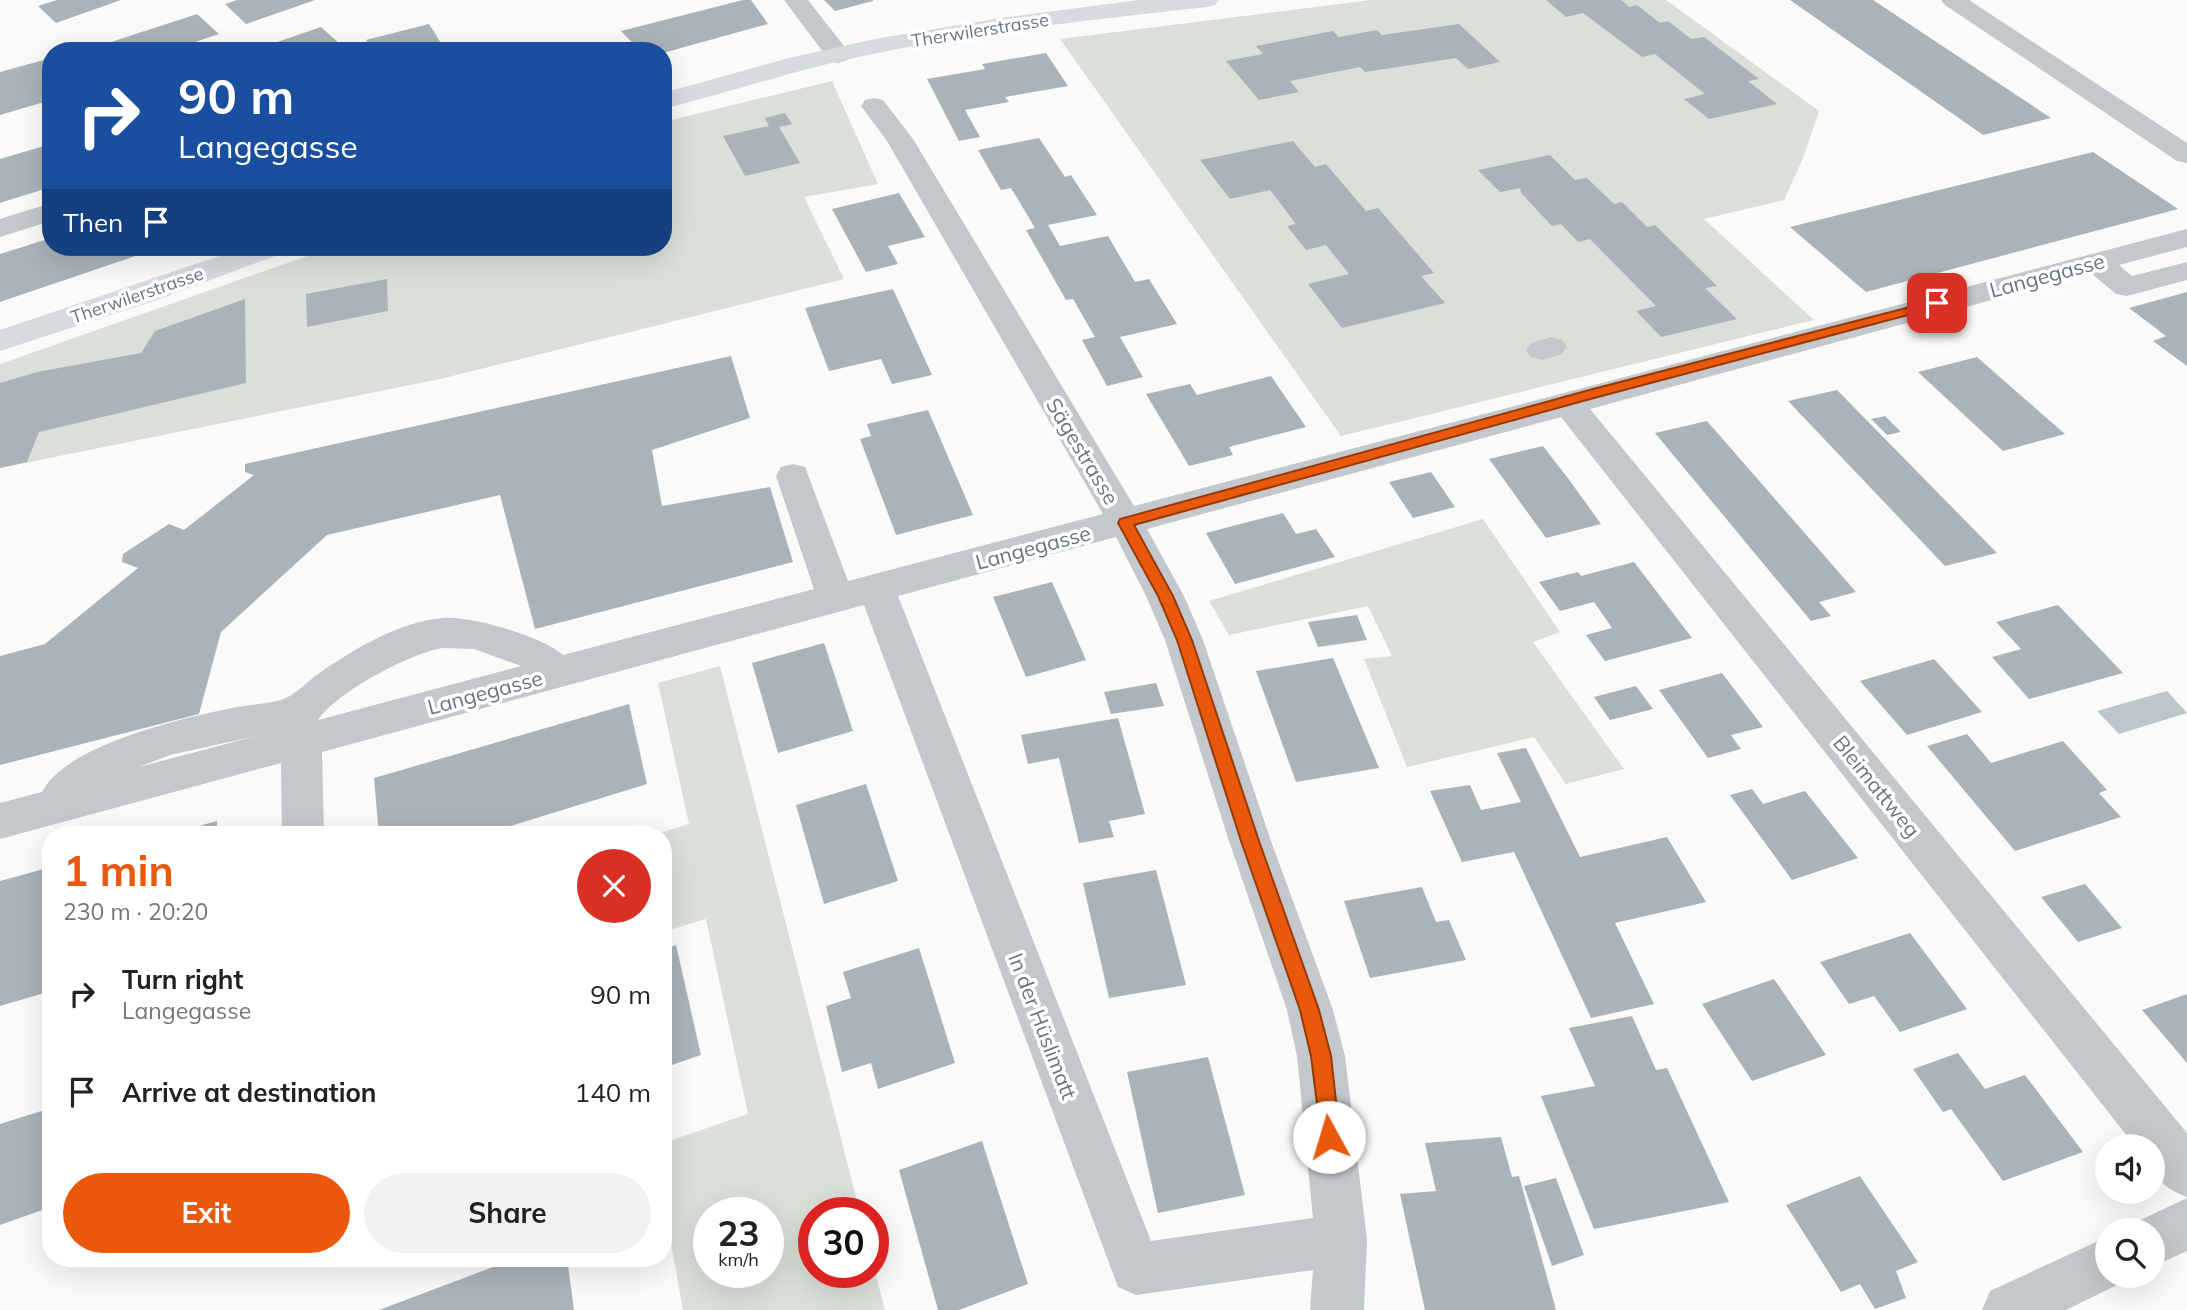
<!DOCTYPE html>
<html lang="en">
<head>
<meta charset="utf-8">
<style>
	:root { --surface:#fff; --page:#f2f2f2; --text:#222; --muted:#767676; --accent:#ea580c }
	body { margin:0; font-family:Mulish,sans-serif; background:var(--page); color:var(--text); height:100vh; display:flex; flex-direction:column; font-size:26px; white-space:nowrap }
	* { box-sizing:border-box; margin:0 }
	p { font-size:23px; color:var(--muted) }
	.icon { flex:none; width:38px; height:38px; fill:none; stroke:currentColor; stroke-width:2; stroke-linecap:round; stroke-linejoin:round }
	.map { position:relative; flex:1; overflow:hidden }
	.panel { position:absolute; left:42px; top:826px; width:630px; height:441px; display:flex; flex-direction:column; background:var(--surface); border-radius:28px; box-shadow:0 7px 28px #0002 }
	.panel>* { flex:none }
	.hud { position:absolute; left:42px; top:42px; width:630px; height:214px; border-radius:28px; box-shadow:0 7px 28px #0002; background:#1a4fa0; color:#fff; overflow:hidden }
	.tools { position:absolute; left:2095px; top:1134px; display:grid; gap:14px }
	.tools a { display:grid; place-items:center; width:70px; height:70px; border-radius:50%; background:var(--surface); box-shadow:0 7px 28px #0002; font-size:35px }
	.speed { position:absolute; left:693px; top:1197px; display:flex; gap:14px; font-size:35px; font-weight:700; text-align:center }
	.speed>* { display:grid; place-content:center; width:91px; height:91px; border-radius:50%; background:var(--surface); box-shadow:0 7px 28px #0002; line-height:1 }
	.speed small { font-size:18px; font-weight:400 }
	.speed .limit { border:10px solid #d22; background:#fff; color:#111 }
	.pin { position:absolute; display:grid; place-items:center; width:60px; height:60px; color:#fff; margin:-30px; border-radius:14px; box-shadow:0 4px 10px #0006 }
	.me { position:absolute; width:77px; margin:-38px; rotate:354deg; stroke-linejoin:round; filter:drop-shadow(0 0 5px #0008) }
	.turn { display:flex; align-items:center; gap:24px; height:147px; padding:0 21px; font-size:32px }
	.turn .icon { width:91px; height:91px; stroke-width:2.5 }
	.turn b { display:block; font-size:49px; line-height:60px }
	.then { display:flex; align-items:center; height:66px; padding:0 21px; background:#0003; gap:14px; font-size:26px }
	.round { display:grid; place-items:center; flex:none; width:74px; height:74px; border-radius:37px; background:var(--page) }
	.overview { display:flex; align-items:center; justify-content:space-between; height:119px; padding:0 21px }
	h1 { font-size:42px; font-weight:700; line-height:52px; color:var(--accent) }
	.button { display:flex; gap:14px; margin-top:auto; padding:14px 21px }
	.button a { flex:1; height:80px; border-radius:42px; background:var(--accent); color:#fff; font-size:28px; font-weight:700; line-height:80px; text-align:center }
	.button a+a { background:var(--page); color:var(--text) }
	ul { padding:0; list-style:none }
	li { display:flex; align-items:center; gap:21px; height:98px; padding:0 21px }
	li div { flex:1 }
	li b { display:block; font-size:26px }
	li em { font-style:normal }
	.map>svg:first-child { display:block }
</style>
</head>
<body>
<div class="map">
<svg width="2187" height="1310" viewBox="0 0 2187 1310">
	<rect width="100%" height="100%" fill="#fafaf8"/>
	<g fill="#dadfd7" fill-rule="evenodd">
		<polygon points="1371,0 1666,0 1819,111 1803,158 1784,200 1704,219 1814,320 1341,436 1060,39"/>
		<polygon points="832,81 878,184 804,197 844,279 440,379 0,468 0,364 333,247 663,247 663,122"/>
		<polygon points="1483,519 1560,632 1533,642 1624,769 1566,784 1534,737 1407,767 1364,659 1392,656 1368,606 1229,635 1209,601"/>
		<path d="M720 666 860 1213H814V1272H873V1264L885 1310H683L663 1198V1143L748 1114 706 919 663 932V835H653L689 824 658 683ZM709 1213H768V1272H709Z"/>
	</g>
	<polygon fill="#bbc7cb" points="2167,691 2187,713 2119,734 2097,711"/>
	<g fill="#aab3b9">
		<polygon points="57,0 121,0 56,23 38,6"/>
		<polygon points="237,0 315,0 246,24 225,4"/>
		<polygon points="743,0 751,0 768,24 663,53 663,51 640,51 621,31"/>
		<polygon points="824,0 873,0 873,1 835,11"/>
		<polygon points="1546,0 1621,0 1629,7 1637,5 1660,23 1668,21 1691,39 1704,37 1759,79 1748,81 1777,104 1709,119 1684,99 1705,94 1655,54 1642,57 1583,13 1566,17"/>
		<polygon points="1790,0 1873,0 2051,118 1983,135"/>
		<polygon points="197,14 219,34 168,51 120,51 111,42"/>
		<polygon points="429,24 446,51 372,51 366,40"/>
		<polygon points="1459,24 1500,62 1468,69 1456,58 1365,72 1360,67 1290,81 1299,92 1259,100 1226,61 1263,54 1256,46 1333,31 1339,37 1377,30 1382,35"/>
		<polygon points="321,27 341,45 323,51 251,51"/>
		<polygon points="1046,53 1068,86 1005,97 1009,102 965,110 980,137 959,141 927,79 985,69 982,64"/>
		<polygon points="51,58 51,100 0,115 0,72"/>
		<polygon points="785,113 792,124 779,127 800,163 745,176 723,136 769,126 765,118"/>
		<polygon points="1039,138 1065,177 1071,175 1097,215 1048,225 1060,246 1108,236 1135,282 1149,279 1177,324 1120,337 1143,377 1107,386 1082,340 1095,337 1073,299 1066,300 1026,230 1035,228 1011,188 1001,190 978,150"/>
		<polygon points="1293,141 1315,167 1326,164 1366,211 1378,208 1434,273 1421,276 1445,303 1342,328 1308,284 1349,274 1326,245 1306,250 1287,226 1296,224 1270,190 1230,199 1200,160"/>
		<polygon points="51,144 51,187 0,203 0,159"/>
		<polygon points="2093,152 2178,209 1866,292 1790,227"/>
		<polygon points="1550,155 1575,180 1587,178 1614,204 1622,202 1647,227 1655,225 1717,286 1705,288 1737,319 1661,337 1636,311 1656,306 1590,239 1578,242 1561,224 1552,226 1521,193 1520,188 1500,192 1478,170"/>
		<polygon points="899,193 925,237 888,246 898,264 866,272 832,209"/>
		<polygon points="51,238 51,247 162,247 0,302 0,254"/>
		<polygon points="387,279 388,311 307,327 306,294"/>
		<polygon points="893,289 932,375 892,384 881,359 829,371 805,308"/>
		<polygon points="2187,292 2187,366 2153,341 2166,336 2129,308"/>
		<polygon points="245,299 246,383 39,432 27,462 0,468 0,383 37,372 141,353 155,331"/>
		<polygon points="731,356 750,418 652,450 662,506 770,487 793,562 535,629 500,495 327,535 221,632 199,714 0,765 0,656 45,644 138,568 122,562 123,554 169,524 184,530 254,475 245,472 245,464"/>
		<polygon points="1977,357 2065,434 2003,451 1918,372"/>
		<polygon points="1271,376 1306,427 1229,447 1233,455 1189,466 1146,394 1190,384 1197,395"/>
		<polygon points="1837,390 1997,553 1945,566 1788,401"/>
		<polygon points="928,410 973,515 896,535 860,439 871,436 867,424"/>
		<polygon points="1885,416 1901,432 1887,435 1871,419"/>
		<polygon points="1707,421 1856,592 1819,602 1831,616 1811,621 1655,433"/>
		<polygon points="1543,446 1570,481 1601,524 1546,538 1489,459"/>
		<polygon points="1431,472 1455,507 1413,518 1389,482"/>
		<polygon points="1283,513 1296,534 1316,529 1335,557 1235,584 1206,533"/>
		<polygon points="1634,562 1692,638 1605,661 1586,635 1612,628 1594,602 1560,611 1539,582 1578,572 1581,576"/>
		<polygon points="1052,582 1086,660 1026,677 993,597"/>
		<polygon points="2058,605 2123,673 2029,699 1992,657 2021,649 1996,622"/>
		<polygon points="1357,615 1367,640 1318,647 1308,622"/>
		<polygon points="824,643 853,731 778,753 752,663"/>
		<polygon points="1333,658 1379,768 1296,782 1256,671"/>
		<polygon points="1934,659 1982,712 1907,735 1860,681"/>
		<polygon points="1722,673 1763,727 1731,735 1741,749 1708,758 1659,690"/>
		<polygon points="1156,683 1164,706 1111,714 1104,692"/>
		<polygon points="1636,686 1653,709 1610,720 1594,697"/>
		<polygon points="629,704 647,784 481,835 379,835 374,778"/>
		<polygon points="1118,718 1145,814 1109,821 1114,837 1079,843 1059,758 1028,764 1021,735"/>
		<polygon points="1967,734 1991,763 2063,741 2107,790 2099,793 2121,817 2015,851 1927,746"/>
		<polygon points="1526,748 1580,857 1667,837 1706,902 1615,923 1654,1004 1591,1018 1514,852 1462,862 1430,791 1470,785 1481,810 1521,802 1497,753"/>
		<polygon points="866,784 898,881 824,904 796,805"/>
		<polygon points="1752,789 1763,804 1805,791 1858,858 1792,880 1730,795"/>
		<polygon points="217,821 217,835 170,835 169,834"/>
		<polygon points="51,867 51,991 0,1006 0,881"/>
		<polygon points="1156,870 1186,985 1109,998 1083,883"/>
		<polygon points="2085,884 2122,928 2078,942 2041,897"/>
		<polygon points="1422,887 1436,922 1449,920 1466,960 1370,978 1344,901"/>
		<polygon points="1910,933 1967,1009 1900,1032 1874,996 1849,1004 1820,962"/>
		<polygon points="676,945 701,1055 663,1068 663,950"/>
		<polygon points="919,948 955,1063 878,1089 871,1063 842,1072 826,1006 851,998 843,972"/>
		<polygon points="1774,979 1826,1055 1752,1081 1702,1004"/>
		<polygon points="2187,994 2187,1063 2142,1010"/>
		<polygon points="1632,1016 1656,1070 1667,1068 1729,1202 1594,1229 1541,1096 1595,1086 1569,1028"/>
		<polygon points="1958,1053 1985,1089 2025,1075 2083,1152 2003,1181 1951,1109 1943,1112 1913,1069"/>
		<polygon points="1208,1057 1245,1195 1158,1213 1127,1072"/>
		<polygon points="51,1108 51,1207 0,1225 0,1124"/>
		<polygon points="1501,1137 1512,1177 1519,1176 1556,1310 1425,1310 1400,1194 1436,1191 1425,1143"/>
		<polygon points="982,1141 1028,1284 959,1310 938,1310 899,1170"/>
		<polygon points="1860,1176 1918,1262 1896,1271 1906,1298 1875,1309 1860,1284 1841,1292 1786,1205"/>
		<polygon points="1556,1178 1584,1255 1552,1266 1524,1186"/>
		<polygon points="517,1258 567,1258 574,1310 379,1310"/>
	</g>
	<g fill="none" stroke-linecap="round" stroke-linejoin="round">
		<g fill="#c3c8cc" fill-rule="evenodd">
			<polygon points="784,0 808,0 851,55 847,60 838,63 829,60"/>
			<polygon points="1941,0 1969,0 2187,143 2187,163 2177,161 1945,5"/>
			<path d="M874 98 883 100 913 139 1134 506 2187 229V247L2119 265 2132 276 2187 262V280L2127 296 2116 294 2091 273 1590 409 2187 1133V1197C2159 1186 2152 1176 2152 1146H2135L1561 417 1147 529 1184 596 1203 640 1271 841 1333 1010 1345 1056 1367 1240 1364 1310H1310L1313 1270 1136 1295 1118 1287 864 605 322 752 324 835H282L281 763 0 839V803L42 792C66 744 187 717 237 707 252 704 275 704 288 697 299 691 308 681 318 674 354 649 398 622 443 618 472 616 541 636 563 655L814 589 776 476 781 467 793 464 805 467 848 581 1103 514 887 141 861 106 865 100ZM1116 537 1146 596 1165 640 1229 841 1287 1010 1297 1056 1313 1218 1151 1241 898 596ZM442 648 474 649 521 666 318 720C337 692 409 654 442 648ZM260 735 139 767 170 755Z"/>
			<polygon points="51,203 51,221 0,237 0,219"/>
			<polygon points="1551,337 1562,340 1567,347 1562,354 1542,360 1531,357 1526,350 1531,343"/>
			<polygon points="2187,1198 2187,1251 2152,1267 2152,1230 2131,1230 2134,1223"/>
			<polygon points="2107,1237 2107,1276 2128,1276 2125,1281 2066,1310 1982,1310 1990,1291"/>
		</g>
		<g fill="#d6dbdf" fill-rule="evenodd">
			<path d="M1139 0H1219L1215 5 1207 7C1089 20 970 33 854 58 789 72 727 93 663 109V93L789 58 880 38 1001 18Z"/>
			<polygon points="246,247 288,247 283,253 157,300 0,351 0,330"/>
		</g>
	</g>
	<polygon fill="#ea580c" stroke="#983908" stroke-width="2" points="1937,300 1942,301 1942,306 1594,398 1134,525 1173,596 1192,640 1259,841 1319,1010 1331,1056 1340,1137 1337,1144 1329,1147 1322,1144 1311,1056 1300,1010 1241,841 1177,640 1158,596 1118,523 1120,519 1593,389"/>
	<g text-anchor="middle" dominant-baseline="central" stroke-width="7" stroke-linejoin="round" paint-order="stroke">
		<g font-size="18" fill="#657683" stroke="#fff">
			<text transform="translate(980 30) rotate(-9)">Therwilerstrasse</text>
			<text transform="translate(137 295) rotate(-19)">Therwilerstrasse</text>
		</g>
		<g font-size="21" fill="#657683" stroke="#fff">
			<text transform="translate(2047 275) rotate(-15)">Langegasse</text>
			<text transform="translate(1083 451) rotate(59)">Sägestrasse</text>
			<text transform="translate(1033 547) rotate(-15)">Langegasse</text>
			<text transform="translate(485 692) rotate(-15)">Langegasse</text>
			<text transform="translate(1877 786) rotate(51)">Bleimattweg</text>
			<text transform="translate(1043 1026) rotate(69)">In der Hüslimatt</text>
		</g>
	</g>
</svg>
<div class="tools">
<a><svg class="icon" aria-label="sound" viewBox="0 0 24 24"><path d="M4 9h4l5-4v14l-5-4H4zM17 9q2 3 0 6"/></svg></a>
<a><svg class="icon" aria-label="search" viewBox="0 0 24 24"><circle cx="10" cy="10" r="6"/><path d="M15 15l6 6"/></svg></a>
</div>
<div class="speed"><div>23<small>km/h</small></div><div class="limit">30</div></div>
<div class="pin" style="left:1937px;top:303px;background:#d93025"><svg class="icon" aria-label="arrive" viewBox="0 0 24 24"><path d="M6 21V4h12l-3 4 3 4H6"/></svg></div>
<svg class="me" style="left:1329px;top:1137px" viewBox="-20 -20 40 40"><circle r="19" fill="#fff"/><path d="M0-13L10 11 0 6-10 11z" fill="#ea580c"/></svg>
<div class="hud">
<div class="turn"><svg class="icon" aria-label="right" viewBox="0 0 24 24"><path d="M7 20v-9h11M14 6l5 5-5 5"/></svg><div><b>90 m</b>Langegasse</div></div>
<div class="then">Then<svg class="icon" aria-label="arrive" viewBox="0 0 24 24"><path d="M6 21V4h12l-3 4 3 4H6"/></svg></div>
</div>
<section class="panel">
<div class="overview"><div><h1>1 min</h1><p>230 m · 20:20</p></div><a class="round" style="background:#d93025;color:#fff"><svg class="icon" aria-label="close" viewBox="0 0 24 24"><path d="M6 6l12 12M18 6L6 18"/></svg></a></div>
<ul>
<li><svg class="icon" aria-label="right" viewBox="0 0 24 24"><path d="M7 20v-9h11M14 6l5 5-5 5"/></svg><div><b>Turn right</b><p>Langegasse</p></div><em>90 m</em></li>
<li><svg class="icon" aria-label="arrive" viewBox="0 0 24 24"><path d="M6 21V4h12l-3 4 3 4H6"/></svg><div><b>Arrive at destination</b></div><em>140 m</em></li>
</ul>
<div class="button"><a>Exit</a><a>Share</a></div>
</section>
</div>
</body>
</html>
